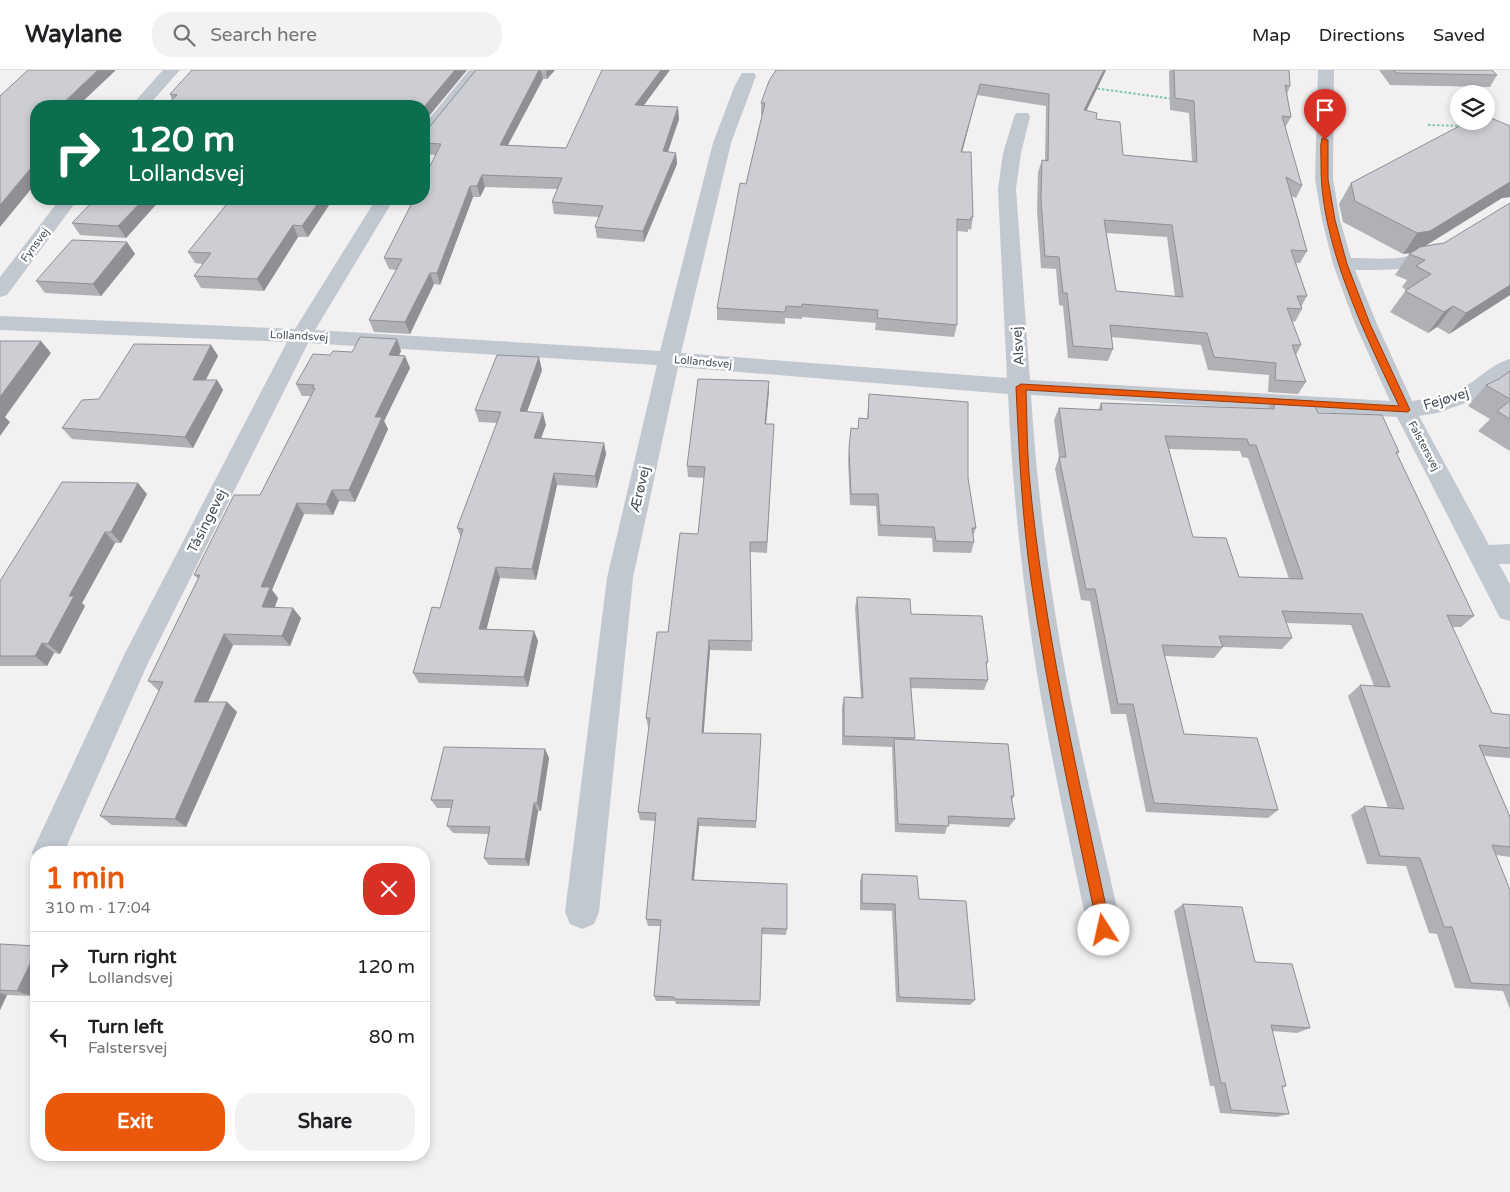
<!DOCTYPE html>
<html lang="en">
<head>
<meta charset="utf-8">
<style>
	:root { --surface:#fff; --page:#f2f2f2; --text:#202124; --muted:#757577; --line:#e0e0e0; --accent:#ea580c }
	body { margin:0; font-family:"Varela Round",sans-serif; background:var(--page); color:var(--text); height:100vh; display:flex; flex-direction:column; font-size:19px; white-space:nowrap }
	* { box-sizing:border-box; margin:0 }
	p { font-size:16px; color:var(--muted) }
	.icon { flex:none; width:28px; height:28px; fill:none; stroke:currentColor; stroke-width:2; stroke-linecap:round; stroke-linejoin:round }
	.map { position:relative; flex:1; overflow:hidden }
	.drawer { position:absolute; left:30px; top:776px; width:400px; height:315px; display:flex; flex-direction:column; background:var(--surface); border-radius:20px; box-shadow:0 2px 8px #0003 }
	.drawer>* { flex:none }
	.hud { position:absolute; left:30px; top:30px; width:400px; height:105px; border-radius:20px; box-shadow:0 2px 8px #0003; background:#0b6e4f; color:#fff; overflow:hidden }
	.fabs { position:absolute; left:1450px; top:15px; display:grid; gap:10px }
	.fabs a { display:grid; place-items:center; width:45px; height:45px; border-radius:50%; background:var(--surface); box-shadow:0 2px 8px #0003; font-size:25px }
	.pin { position:absolute; display:grid; place-items:center; width:42px; height:42px; color:#fff; margin:-51px -21px; border-radius:50% 50% 50% 0; rotate:-45deg; box-shadow:0 0 5px #0007 }
	.pin .icon { rotate:45deg }
	.me { position:absolute; width:55px; margin:-28px; rotate:350deg; stroke-linejoin:round; filter:drop-shadow(0 0 4px #0008) }
	.turn { display:flex; align-items:center; gap:18px; height:105px; padding:0 15px; font-size:22px }
	.turn .icon { width:65px; height:65px; stroke-width:2.5 }
	.turn b { display:block; font-size:35px; line-height:42px }
	.round { display:grid; place-items:center; flex:none; width:52px; height:52px; border-radius:20px; background:var(--page) }
	.summary { display:flex; align-items:center; justify-content:space-between; height:85px; padding:0 15px }
	h1 { font-size:30px; font-weight:700; line-height:38px; color:var(--accent) }
	.button { display:flex; gap:10px; margin-top:auto; padding:10px 15px }
	.button a { flex:1; height:58px; border-radius:20px; background:var(--accent); color:#fff; font-size:20px; font-weight:700; line-height:58px; text-align:center }
	.button a+a { background:var(--page); color:var(--text) }
	ul { padding:0; list-style:none }
	li { display:flex; align-items:center; gap:15px; height:70px; padding:0 15px; border-top:1px solid var(--line) }
	li div { flex:1 }
	li b { display:block; font-size:19px }
	li em { font-style:normal }
	header { display:flex; align-items:center; gap:30px; box-sizing:border-box; height:70px; padding:0 25px; background:var(--surface); border-bottom:1px solid var(--line) }
	header strong { font-size:24px }
	nav { display:flex; gap:28px; margin-inline-start:auto; font-size:18px }
	.search { width:350px; height:45px; background:var(--page); display:flex; align-items:center; gap:12px; box-sizing:border-box; padding:0 18px; border-radius:20px; color:var(--muted); font-size:19px }
	.map>svg:first-child { display:block }
</style>
</head>
<body>
<header>
<strong>Waylane</strong>
<div class="search"><svg class="icon" aria-label="search" viewBox="0 0 24 24"><circle cx="10" cy="10" r="6"/><path d="M15 15l6 6"/></svg>Search here</div>
<nav><a>Map</a><a>Directions</a><a>Saved</a></nav>
</header>
<div class="map">
<svg width="1510" height="1122" viewBox="0 0 1510 1122">
	<rect width="100%" height="100%" fill="#f2f0f0"/>
	<g fill="none" stroke-linecap="round" stroke-linejoin="round">
		<g stroke="#7ec5ad" stroke-width="2" stroke-dasharray="2.5 2" stroke-linecap="butt">
			<polyline points="1093,18 1174,29"/>
			<polyline points="1428,55 1464,56"/>
		</g>
		<g fill="#c2c8d0" fill-rule="evenodd">
			<polygon points="163,0 180,0 148,36 131,36"/>
			<polygon points="469,0 485,0 430,70 424,71 424,55"/>
			<path d="M1318 0H1334L1333 109 1340 150 1351 188C1370 188 1398 191 1416 184 1427 179 1431 171 1445 174L1448 178C1431 202 1382 200 1355 200L1377 254 1412 331C1430 328 1451 326 1466 316 1481 307 1493 293 1510 289V307L1480 328 1437 343 1419 346 1489 475 1510 474V494H1499L1510 514V551L1500 548 1397 347 1031 325C1038 436 1053 547 1076 656 1090 724 1107 792 1122 860L1117 872 1105 877 1093 872 1088 860C1074 792 1059 724 1046 655 1026 546 1013 435 1008 324L678 297 633 508 599 842 594 854 582 859 570 854 565 842 607 508 657 295 308 273 148 593 64 782H36V792L32 782 125 583 287 272 0 260V246L295 259 376 129H394L315 260 660 281 713 73 735 15 742 3H754L756 6 731 73 681 283 1007 308 998 119 1003 83 1014 47 1016 43H1028L1030 47 1021 83 1016 119 1030 310 1390 331 1355 254 1333 194 1322 150 1315 109Z"/>
			<polygon points="60,129 78,129 7,225 0,227 0,207"/>
		</g>
	</g>
	<g fill="#b0b1b5" fill-rule="evenodd">
		<polygon points="467,0 424,52 424,36 172,30 170,24"/>
		<polygon points="476,0 555,0 547,9 543,9 508,75 566,78 644,35 679,49 668,82 676,83 677,94 644,172 597,168 595,157 599,147 554,144 552,132 557,119 485,117 480,127 473,127 440,215 434,214 410,264 374,262 369,250 396,200 389,199 384,188 436,85 424,84 424,61 427,60"/>
		<path d="M776 0H1106L1086 41 1096 49 1123 85 1192 91 1189 43 1170 40 1169 2 1170 0H1289L1290 16 1287 24 1291 47 1285 58 1302 116 1296 128 1292 126 1307 181 1300 193H1296L1307 226 1301 237 1302 239 1295 252 1292 251 1301 275 1296 285 1306 312 1298 324 1268 322 1269 305 1208 300 1201 275 1111 267 1113 279 1108 291 1068 288 1063 236 1059 235 1056 199 1041 198 1037 141 1038 102 1042 90H1045L1046 36 977 25 962 82 973 147 971 160 968 159V162L957 161V255L954 267 875 260 876 253 802 247V249L785 248V254L717 250V238L762 45H761V33ZM1106 163 1167 167 1175 227 1116 221Z"/>
		<polygon points="1379,0 1492,0 1497,5 1490,17 1390,15"/>
		<polygon points="1510,56 1510,127 1502,128 1424,177 1510,225 1449,264 1437,257 1428,263 1390,242 1406,220 1402,217 1407,210 1395,205 1409,184 1411,183 1403,184 1343,152 1339,134 1351,113"/>
		<polygon points="161,129 126,168 80,165 72,153"/>
		<polygon points="231,129 341,129 339,132 331,132 308,167 298,167 264,221 201,218 194,206 203,194 195,193 188,182"/>
		<polygon points="127,172 135,184 101,226 45,223 36,211"/>
		<polygon points="397,269 401,281 399,285 405,286 410,298 384,351 388,359 355,432 339,431 333,445 304,444 272,520 278,528 275,537 301,548 290,576 233,575 208,632 227,632 237,642 186,757 112,755 100,746 159,621 148,611 198,509 194,505 260,425 311,326 302,326 296,314 330,285 352,282"/>
		<polygon points="211,275 218,286 206,310 217,310 223,320 193,378 72,369 62,358 99,329"/>
		<polygon points="542,300 527,341 546,355 541,368 604,373 606,384 597,418 557,415 536,510 500,508 486,559 534,561 538,571 528,617 419,613 413,603 440,538 461,468 457,458 497,353 479,352 475,340"/>
		<polygon points="1510,301 1510,381 1478,361 1490,349 1468,336 1486,315 1499,309"/>
		<polygon points="769,311 766,354 773,365 767,483 750,482 752,581 710,580 703,663 761,664 756,758 699,756 694,811 787,859 786,865 762,864 760,936 676,934 675,931 656,931 654,926 661,856 648,856 646,849 655,751 640,750 638,742 649,657 648,657 646,648 668,562 698,464 704,408 688,407 687,396"/>
		<polygon points="869,324 968,408 976,458 973,466 974,472 971,483 933,482 932,468 878,466 876,436 850,435 848,390 851,358 858,359 859,348 867,349"/>
		<path d="M1274 329 1318 343 1399 382 1397 384 1474 546 1461 557H1452L1492 643 1510 645V688L1484 686 1510 747V787L1496 785 1510 820V939L1503 921 1455 918 1437 864 1429 863 1406 796 1367 794 1351 745 1364 736 1388 738 1348 626 1360 615 1374 616 1351 555 1286 553 1292 568 1282 579 1223 577 1214 588 1165 586 1184 664 1278 740 1268 748 1146 742 1126 644H1111L1090 531 1081 530 1055 399 1059 387 1054 350 1059 338 1098 340 1101 333 1268 339ZM1169 379 1240 381 1242 387 1248 388 1289 509 1239 507 1193 467Z"/>
		<polygon points="147,424 121,473 115,473 82,533 85,536 60,584 54,583 47,596 0,596 0,511"/>
		<polygon points="857,527 911,544 988,592 986,596 988,610 984,620 911,618 915,668 915,670 1014,726 1012,730 1015,749 1009,757 948,754 945,764 895,762 892,677 842,675 842,637 844,627 861,628 855,538"/>
		<polygon points="545,679 549,688 541,741 538,741 529,796 489,795 484,788 488,764 453,763 447,756 451,738 437,738 431,730"/>
		<polygon points="862,804 919,829 975,930 970,935 896,932 892,841 860,840 860,811"/>
		<polygon points="1183,834 1255,892 1310,958 1297,963 1272,961 1286,1016 1282,1018 1289,1044 1276,1047 1220,1043 1214,1016 1210,1016 1174,841"/>
		<polygon points="0,874 36,876 36,874 36,918 32,926 7,925 0,940"/>
	</g>
	<g fill="#909094">
		<polygon points="98,0 116,0 78,36 60,36"/>
		<polygon points="455,0 467,0 424,52 424,37"/>
		<polygon points="539,0 541,0 543,9 502,86 500,75"/>
		<polygon points="546,0 555,0 547,9"/>
		<polygon points="661,0 670,0 636,46 635,35"/>
		<polygon points="1104,0 1106,0 1081,52 1084,40"/>
		<polygon points="980,14 977,25 959,94 961,82"/>
		<polygon points="678,37 679,49 664,93 663,81"/>
		<polygon points="36,60 36,77 30,66"/>
		<polygon points="676,83 677,94 644,172 643,161"/>
		<polygon points="36,92 36,113 0,157 0,135"/>
		<polygon points="482,105 485,117 480,127 477,116"/>
		<polygon points="1510,112 1510,127 1502,128 1415,182 1403,184 1417,163"/>
		<polygon points="470,116 473,127 440,215 437,203"/>
		<polygon points="144,129 161,129 126,168 118,156"/>
		<polygon points="321,129 330,129 331,132 308,167 302,156"/>
		<polygon points="293,155 298,167 264,221 257,209"/>
		<polygon points="127,172 135,184 101,226 93,214"/>
		<polygon points="430,203 434,214 410,264 405,252"/>
		<polygon points="1510,215 1510,225 1449,264 1466,243"/>
		<polygon points="1453,236 1437,257 1428,263 1444,242"/>
		<polygon points="397,269 401,281 394,296 389,285"/>
		<polygon points="41,271 51,283 5,347 10,352 0,366 0,327"/>
		<polygon points="211,275 218,286 200,320 193,310"/>
		<polygon points="405,286 410,298 384,351 388,359 355,432 349,420 375,347"/>
		<polygon points="539,287 542,300 523,353 520,341"/>
		<polygon points="217,310 223,320 193,378 185,367"/>
		<polygon points="769,311 769,322 765,365 765,354"/>
		<polygon points="543,343 546,355 537,379 534,368"/>
		<polygon points="604,373 606,384 597,418 595,406"/>
		<polygon points="554,403 557,415 536,510 532,499"/>
		<polygon points="138,413 147,424 121,473 111,462"/>
		<polygon points="332,420 339,431 333,445 326,434"/>
		<polygon points="297,433 304,444 272,520 278,528 271,547 262,537 261,517"/>
		<polygon points="105,462 115,473 82,533 85,536 60,584 48,574 69,526"/>
		<polygon points="496,497 500,508 484,569 479,559"/>
		<polygon points="293,538 301,548 290,576 282,566"/>
		<polygon points="534,561 538,571 528,617 524,607"/>
		<polygon points="224,564 233,575 204,641 194,632"/>
		<polygon points="709,570 710,580 703,672 702,663"/>
		<polygon points="42,573 54,583 47,596 35,586"/>
		<polygon points="227,632 237,642 186,757 175,749"/>
		<polygon points="545,679 549,688 541,741 537,733"/>
		<polygon points="534,733 538,741 529,796 525,789"/>
		<polygon points="698,748 699,756 693,817 692,810"/>
		<polygon points="424,855 427,857 424,869"/>
		<polygon points="30,894 36,896 36,918 32,926 17,921"/>
		<polygon points="0,923 7,925 0,940"/>
	</g>
	<g fill="#cdced3" stroke="#909094" fill-rule="evenodd">
		<polygon points="28,0 98,0 60,36 36,36 36,60 30,66 36,66 36,92 0,135 0,26"/>
		<polygon points="192,0 455,0 424,37 424,36 165,36 177,25 170,24"/>
		<polygon points="476,0 539,0 500,75 566,78 602,0 661,0 635,35 678,37 663,81 676,83 643,161 595,157 603,136 552,132 562,108 482,105 477,116 470,116 437,203 430,203 405,252 369,250 402,189 384,188 414,129 424,129 424,108 441,74 424,73 424,61 427,60"/>
		<path d="M776 0H1104L1084 40 1097 43 1096 49 1120 52 1123 85 1197 92 1194 31 1175 28 1174 0H1289L1290 16 1285 15 1291 47 1282 46 1302 116 1286 107 1307 181 1291 180 1307 226H1297L1302 239 1287 238 1301 275H1292L1306 312 1275 310 1276 293 1214 287 1207 263 1110 255 1113 279 1073 276 1067 223H1063L1059 187 1045 186 1041 129 1042 90 1048 91 1049 24 980 14 961 82H971L973 147H971L970 150 957 149V255L877 248 878 240 802 234V237L786 236 785 242 717 238 740 113 746 114 765 33H761L769 11ZM1104 150 1172 155 1183 227 1116 221Z"/>
		<polygon points="1394,0 1492,0 1497,5 1396,3"/>
		<polygon points="1486,46 1510,56 1510,112 1430,161 1417,163 1355,131 1351,113 1469,51 1486,51"/>
		<polygon points="95,129 144,129 118,156 72,153"/>
		<polygon points="231,129 321,129 302,156 293,155 257,209 194,206 211,183 188,182"/>
		<polygon points="1510,133 1510,215 1466,243 1453,236 1444,242 1405,221 1431,204 1416,196 1425,190 1409,184 1420,177 1444,173"/>
		<polygon points="72,170 127,172 93,214 36,211"/>
		<polygon points="360,267 397,269 389,285 405,286 375,347 382,347 349,420 332,420 326,434 297,433 261,517 270,517 262,537 293,538 282,566 224,564 194,632 227,632 175,749 100,746 163,612 148,611 200,505 194,505 234,425 260,425 315,318 312,318 314,315 296,314 313,284 330,285 333,281 352,282"/>
		<polygon points="0,271 41,271 0,327"/>
		<polygon points="134,274 211,275 193,310 217,310 185,367 62,358 82,330 99,329"/>
		<polygon points="497,285 539,287 520,341 543,343 534,368 604,373 595,406 554,403 532,499 496,497 479,559 534,561 524,607 413,603 432,537 440,538 463,459 457,458 501,342 475,340"/>
		<polygon points="1510,301 1510,329 1486,315 1499,309"/>
		<polygon points="698,309 769,311 765,354 774,354 767,472 750,472 752,571 709,570 702,663 761,664 756,751 698,748 692,810 787,814 787,859 762,858 760,931 674,929 674,927 654,926 661,850 646,849 656,743 638,742 650,648 646,648 657,562 668,562 680,463 698,464 705,397 687,396"/>
		<polygon points="869,324 968,332 968,408 976,458 972,458 974,472 936,471 934,457 880,455 878,424 851,424 849,378 851,358 858,359 859,348 868,349"/>
		<path d="M1274 329 1313 331 1318 343 1382 345 1399 382H1396L1474 546 1447 545 1492 643 1510 645V678L1479 675 1510 747V777L1492 775 1510 820V915L1471 913 1452 857H1444L1420 788 1380 786 1364 736 1404 739 1360 615 1390 617 1362 544 1282 541 1292 568 1219 566 1223 577 1162 575 1184 664 1257 668 1278 740 1154 733 1133 634H1118L1095 519H1086L1059 387H1066L1059 338 1102 340 1101 333 1274 339ZM1165 366 1247 369 1249 375H1256L1303 509 1239 507 1226 468 1193 467Z"/>
		<polygon points="1510,331 1510,349 1497,341"/>
		<polygon points="62,412 138,413 111,462 105,462 69,526 74,526 48,574 42,573 35,586 0,586 0,511"/>
		<polygon points="857,527 910,529 911,544 982,546 988,592 986,592 988,610 910,608 915,668 844,666 844,627 863,628"/>
		<polygon points="894,669 1008,674 1014,726 1011,726 1015,749 948,746 949,756 898,754"/>
		<polygon points="444,677 545,679 537,733 534,733 525,789 484,788 490,757 447,756 453,730 431,730"/>
		<polygon points="862,804 917,806 919,829 966,831 975,930 899,927 895,834 862,833"/>
		<polygon points="1183,834 1242,837 1255,892 1292,894 1310,958 1271,955 1286,1016 1282,1016 1289,1044 1231,1040 1225,1013 1221,1013"/>
		<polygon points="0,874 36,876 36,874 36,894 30,894 17,921 0,920"/>
	</g>
	<path fill="#ea580c" stroke="#983908" d="M1322 68 1328 70V109L1335 150 1347 194 1370 254 1410 340 1408 342 1026 320C1027 348 1027 376 1029 403 1043 558 1079 709 1111 860L1109 865 1104 867 1100 865 1098 860C1074 744 1048 628 1031 510 1022 446 1019 381 1016 317L1021 314 1399 336C1365 264 1319 172 1321 91 1321 83 1320 75 1322 68Z"/>
	<g text-anchor="middle" dominant-baseline="central" stroke-width="5" stroke-linejoin="round" paint-order="stroke">
		<g font-size="11" fill="#49505b" stroke="#fff">
			<text transform="translate(35 175) rotate(-53)">Fynsvej</text>
			<text transform="translate(299 266) rotate(3)">Lollandsvej</text>
			<text transform="translate(703 292) rotate(5)">Lollandsvej</text>
			<text transform="translate(1424 376) rotate(62)">Falstersvej</text>
		</g>
		<g font-size="14" fill="#49505b" stroke="#fff">
			<text transform="translate(1018 276) rotate(-94)">Alsvej</text>
			<text transform="translate(1446 329) rotate(-17)">Fejøvej</text>
			<text transform="translate(640 419) rotate(-77)">Ærøvej</text>
			<text transform="translate(207 451) rotate(-63)">Tåsingevej</text>
		</g>
	</g>
</svg>
<div class="fabs">
<a><svg class="icon" aria-label="layers" viewBox="0 0 24 24"><path d="M12 4l9 5-9 5-9-5zM3 14l9 5 9-5"/></svg></a>
</div>
<div class="pin" style="left:1325px;top:70px;background:#d93025"><svg class="icon" aria-label="arrive" viewBox="0 0 24 24"><path d="M6 21V4h12l-3 4 3 4H6"/></svg></div>
<svg class="me" style="left:1104px;top:860px" viewBox="-20 -20 40 40"><circle r="19" fill="#fff"/><path d="M0-13L10 11 0 6-10 11z" fill="#ea580c"/></svg>
<div class="hud">
<div class="turn"><svg class="icon" aria-label="right" viewBox="0 0 24 24"><path d="M7 20v-9h11M14 6l5 5-5 5"/></svg><div><b>120 m</b>Lollandsvej</div></div>
</div>
<section class="drawer">
<div class="summary"><div><h1>1 min</h1><p>310 m · 17:04</p></div><a class="round" style="background:#d93025;color:#fff"><svg class="icon" aria-label="close" viewBox="0 0 24 24"><path d="M6 6l12 12M18 6L6 18"/></svg></a></div>
<ul>
<li><svg class="icon" aria-label="right" viewBox="0 0 24 24"><path d="M7 20v-9h11M14 6l5 5-5 5"/></svg><div><b>Turn right</b><p>Lollandsvej</p></div><em>120 m</em></li>
<li><svg class="icon" aria-label="left" viewBox="0 0 24 24"><path d="M17 20v-9H6M10 6l-5 5 5 5"/></svg><div><b>Turn left</b><p>Falstersvej</p></div><em>80 m</em></li>
</ul>
<div class="button"><a>Exit</a><a>Share</a></div>
</section>
</div>
</body>
</html>
